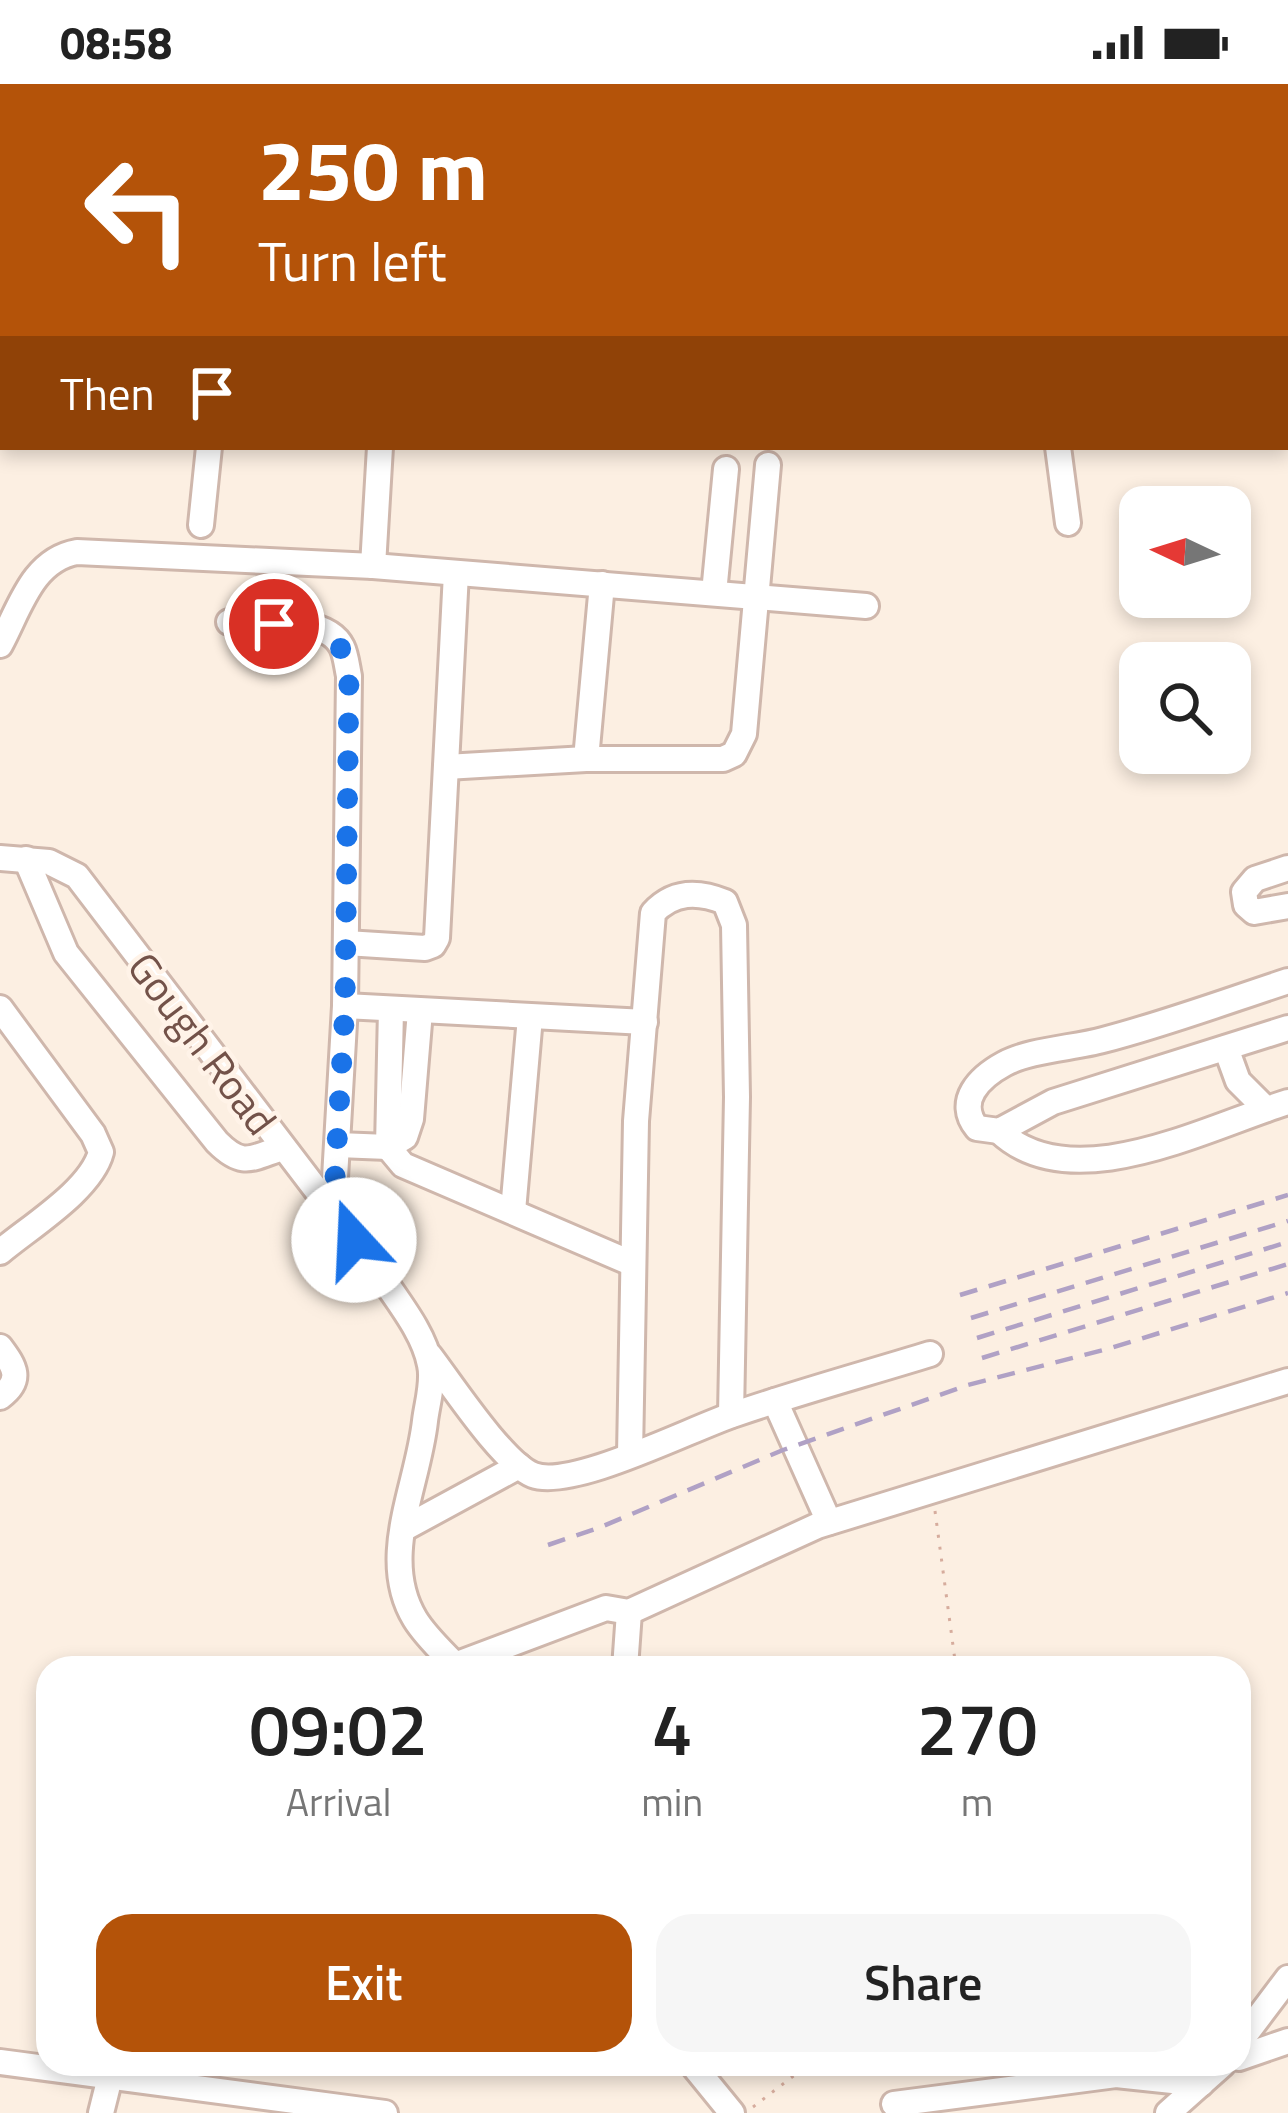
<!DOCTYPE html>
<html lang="en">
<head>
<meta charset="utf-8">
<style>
	:root { --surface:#fff; --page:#f6f6f6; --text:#222; --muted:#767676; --accent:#b45309 }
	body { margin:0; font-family:"Titillium Web",sans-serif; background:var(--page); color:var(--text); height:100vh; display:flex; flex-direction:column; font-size:45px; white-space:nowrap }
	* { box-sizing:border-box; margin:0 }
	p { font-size:39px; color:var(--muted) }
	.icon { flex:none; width:66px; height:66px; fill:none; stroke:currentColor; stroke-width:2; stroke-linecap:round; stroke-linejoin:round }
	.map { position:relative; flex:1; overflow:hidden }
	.side { position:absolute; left:36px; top:1572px; width:1215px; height:420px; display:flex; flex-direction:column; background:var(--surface); border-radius:36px; box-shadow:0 6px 18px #0003 }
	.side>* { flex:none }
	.top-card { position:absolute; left:0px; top:0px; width:1290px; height:366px; box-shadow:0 6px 18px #0003; background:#b45309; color:#fff; overflow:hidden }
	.needle { width:78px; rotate:274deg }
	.controls { position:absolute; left:1119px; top:402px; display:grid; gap:24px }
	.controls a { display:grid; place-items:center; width:132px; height:132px; border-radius:24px; background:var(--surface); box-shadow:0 6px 18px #0003; font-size:60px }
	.pin { position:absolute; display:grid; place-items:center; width:102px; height:102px; color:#fff; margin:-51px; border:6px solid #fff; border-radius:50%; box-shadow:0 3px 12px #0007 }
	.me { position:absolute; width:132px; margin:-66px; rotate:340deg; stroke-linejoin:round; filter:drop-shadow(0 0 9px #0008) }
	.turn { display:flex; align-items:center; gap:42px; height:252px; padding:0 60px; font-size:54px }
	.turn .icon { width:156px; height:156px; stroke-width:2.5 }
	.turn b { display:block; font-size:84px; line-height:102px }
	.then { display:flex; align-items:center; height:114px; padding:0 60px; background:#0003; gap:24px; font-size:45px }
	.eta { display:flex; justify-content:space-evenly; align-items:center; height:204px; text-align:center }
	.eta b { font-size:72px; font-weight:600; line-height:84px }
	.primary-button { display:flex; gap:24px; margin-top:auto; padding:24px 60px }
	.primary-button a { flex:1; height:138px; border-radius:36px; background:var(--accent); color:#fff; font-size:48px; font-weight:600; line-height:138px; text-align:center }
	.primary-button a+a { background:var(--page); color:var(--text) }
	.status { display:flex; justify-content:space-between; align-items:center; height:84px; padding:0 60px; background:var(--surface); direction:ltr }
	.status svg { height:33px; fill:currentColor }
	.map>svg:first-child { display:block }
</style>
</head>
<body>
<div class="status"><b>08:58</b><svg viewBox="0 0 49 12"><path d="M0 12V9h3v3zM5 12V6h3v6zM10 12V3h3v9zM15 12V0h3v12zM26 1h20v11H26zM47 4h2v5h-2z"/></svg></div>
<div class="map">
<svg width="1288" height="2029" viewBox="0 0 1288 2029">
	<rect width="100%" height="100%" fill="#fcefe2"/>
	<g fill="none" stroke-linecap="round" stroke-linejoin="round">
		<g stroke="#cfb7ac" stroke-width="30">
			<g id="minor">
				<polyline points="886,0 886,3"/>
				<polyline points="1007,0 1009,3"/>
				<polyline points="1113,0 1114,3"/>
				<polyline points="1196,0 1197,3"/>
				<polyline points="67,3 68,0"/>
				<polyline points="236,3 236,0"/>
				<polyline points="282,3 282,0"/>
				<polyline points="338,3 338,0"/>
				<polyline points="402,3 402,0"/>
				<polyline points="0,244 3,244"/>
				<polyline points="1058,363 1068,439"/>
				<polyline points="201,441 209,363"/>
				<polyline points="373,482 380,363"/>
				<polyline points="714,509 726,385"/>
				<path d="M229 538C261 540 326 530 342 563 346 571 347 583 349 592L345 922 333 1128"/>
				<path d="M0 561C20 524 32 476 77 468L373 482 866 522"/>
				<polyline points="586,675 602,500"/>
				<polyline points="446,683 586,675 723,675 734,670 744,650 768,381"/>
				<path d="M0 774 49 778 77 792 376 1184C394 1213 424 1247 430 1281 434 1298 427 1320 425 1337 418 1402 378 1474 415 1535 426 1553 444 1569 458 1584"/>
				<path d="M26 775 66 869 217 1058C243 1084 251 1074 282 1064"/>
				<polyline points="1288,784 1255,795 1244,808 1246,821 1254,828 1288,822"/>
				<polyline points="346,859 425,864 433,861 437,854 456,489"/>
				<path d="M1288 897C1227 917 1165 940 1103 956 1074 964 1029 966 1004 980 980 993 955 1017 977 1044L999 1047 1053 1018 1288 944"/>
				<polyline points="345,922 645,938"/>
				<path d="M0 924 93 1050 101 1068C91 1106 31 1142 0 1168"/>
				<polyline points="391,925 388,1063 403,1081 631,1179"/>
				<polyline points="1226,964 1238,997 1266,1025"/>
				<path d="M999 1047C1071 1116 1207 1043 1288 1018"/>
				<polyline points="338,1061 388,1063 405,1053 411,1035 420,927"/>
				<polyline points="513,1127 530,933"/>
				<path d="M0 1263C15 1283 23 1296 0 1313"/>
				<path d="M430 1272C452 1301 503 1379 533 1391 572 1406 692 1344 735 1330 799 1308 865 1290 930 1270"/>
				<polyline points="775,1317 829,1438"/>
				<path d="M630 1371 636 1037 653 829C673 807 698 807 725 818L734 841 737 1013 731 1331"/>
				<polyline points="403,1445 519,1382"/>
				<polyline points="455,1581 606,1524 629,1528 817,1442 1288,1297"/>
				<polyline points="625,1584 629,1528"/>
				<polyline points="1239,1959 1288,1894"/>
				<polyline points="1239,1974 1288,1957"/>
				<polyline points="0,1978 385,2029"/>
				<polyline points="692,1980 732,2029"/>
				<polyline points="894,2020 1116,1991 1201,2000"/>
				<polyline points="101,2029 110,1993"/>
				<polyline points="1168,2029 1223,1980"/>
			</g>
		</g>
		<g stroke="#d6ac9d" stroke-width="3" stroke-dasharray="3 9" stroke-linecap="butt">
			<polyline points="935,1427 956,1584"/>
			<polyline points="753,2023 809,1980"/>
		</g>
		<use href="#minor" stroke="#fff" stroke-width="24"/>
		<g stroke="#b0a1c5" stroke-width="4.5" stroke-dasharray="18 12" stroke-linecap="butt">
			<polyline points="960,1211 1288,1111"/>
			<polyline points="971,1234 1288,1137"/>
			<polyline points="977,1254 1288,1158"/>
			<polyline points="982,1274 1288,1180"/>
			<polyline points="548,1461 601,1443 783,1366 968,1301 1111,1264 1288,1209"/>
		</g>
	</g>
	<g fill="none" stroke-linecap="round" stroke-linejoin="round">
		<path stroke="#1a73e8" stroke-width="21" stroke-dasharray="0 37.8" d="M274 540C323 543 338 540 349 592L345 922 333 1128 354 1156"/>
	</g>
	<g text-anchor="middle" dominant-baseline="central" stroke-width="9" stroke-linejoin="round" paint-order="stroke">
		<g font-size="42" fill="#735249" stroke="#fff3e8">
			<text transform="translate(203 959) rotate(53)">Gough Road</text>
		</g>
	</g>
</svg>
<div class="controls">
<a><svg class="needle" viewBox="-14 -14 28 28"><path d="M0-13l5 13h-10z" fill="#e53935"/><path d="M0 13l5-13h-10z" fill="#767676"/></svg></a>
<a><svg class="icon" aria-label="search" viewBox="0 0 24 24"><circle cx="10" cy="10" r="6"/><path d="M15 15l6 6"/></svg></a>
</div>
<div class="pin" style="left:274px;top:540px;background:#d93025"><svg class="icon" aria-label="arrive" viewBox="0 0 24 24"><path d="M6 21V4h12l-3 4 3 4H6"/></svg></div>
<svg class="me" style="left:354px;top:1156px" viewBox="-20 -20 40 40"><circle r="19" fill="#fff"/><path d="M0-13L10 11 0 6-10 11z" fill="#1a73e8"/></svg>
<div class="top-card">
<div class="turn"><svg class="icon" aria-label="left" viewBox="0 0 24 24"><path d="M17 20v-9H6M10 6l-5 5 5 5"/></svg><div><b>250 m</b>Turn left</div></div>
<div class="then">Then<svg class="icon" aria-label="arrive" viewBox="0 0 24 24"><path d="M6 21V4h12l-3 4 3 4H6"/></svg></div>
</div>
<section class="side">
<div class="eta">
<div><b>09:02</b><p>Arrival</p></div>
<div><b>4</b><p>min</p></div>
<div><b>270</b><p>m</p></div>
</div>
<div class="primary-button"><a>Exit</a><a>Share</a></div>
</section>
</div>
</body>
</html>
